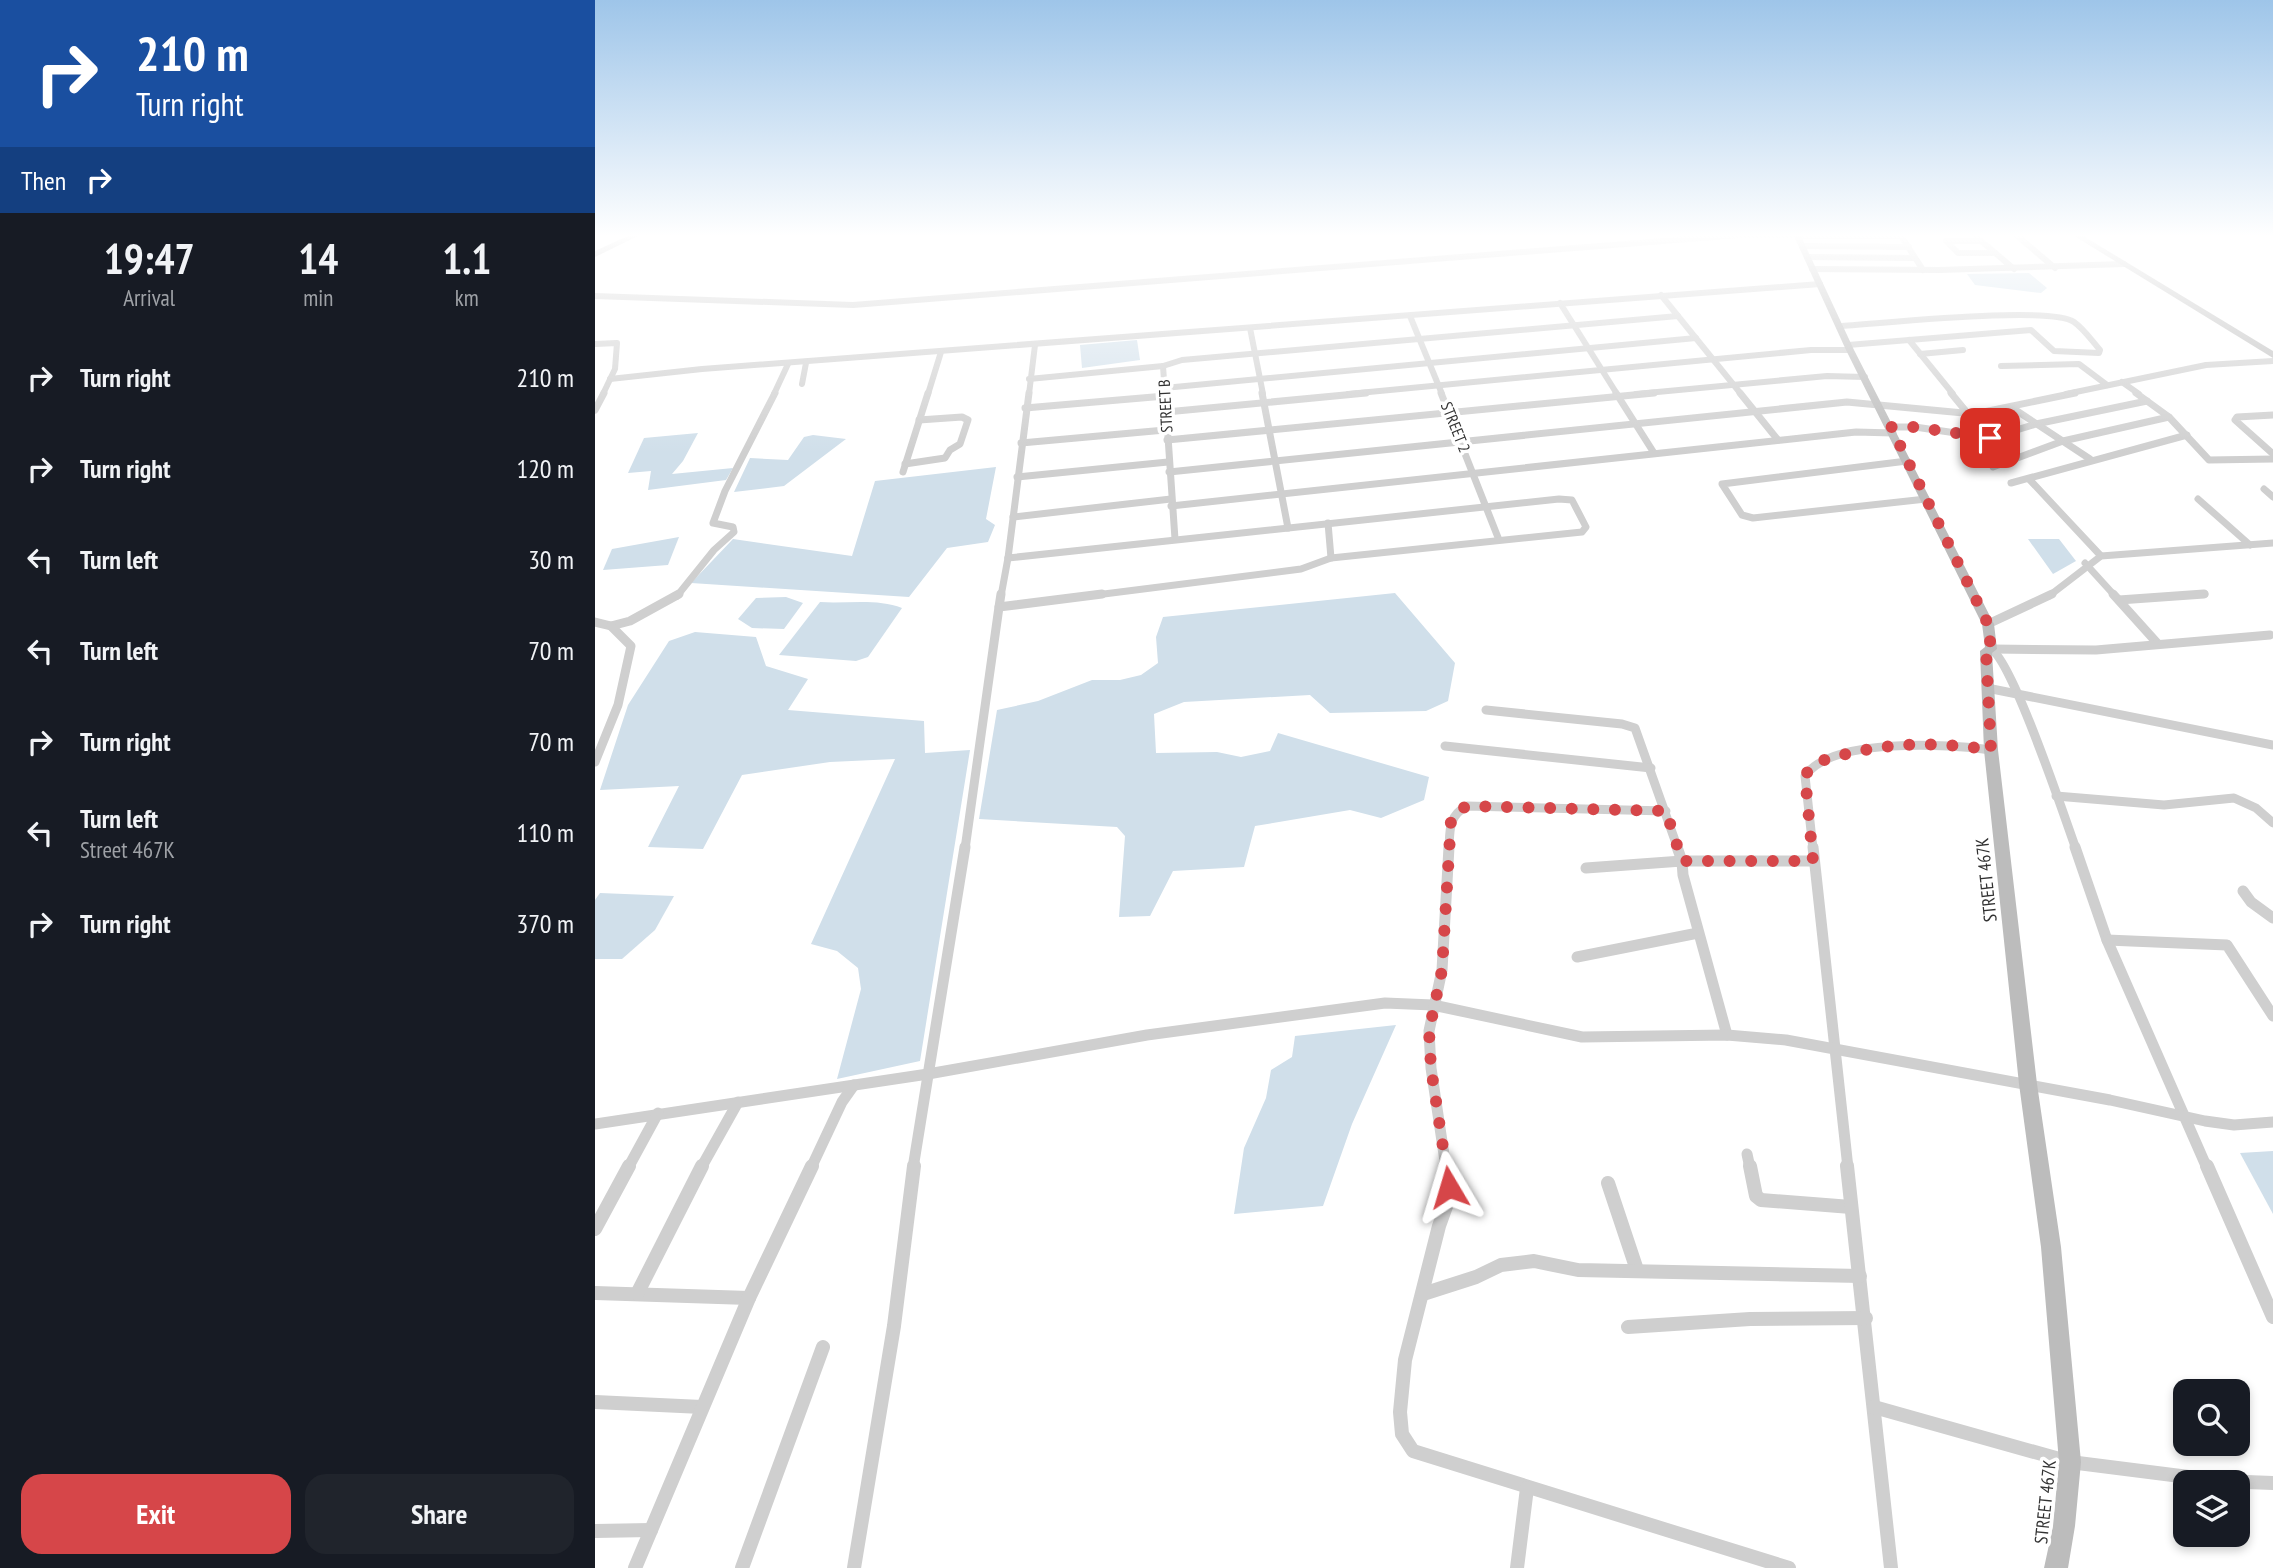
<!DOCTYPE html>
<html lang="en">
<head>
<meta charset="utf-8">
<style>
	:root { --surface:#171b24; --page:#20242c; --text:#f1f3f6; --muted:#9ea1a6; --accent:#d64649 }
	body { margin:0; font-family:"PT Sans Narrow",sans-serif; background:var(--page); color:var(--text); height:100vh; display:flex; flex-direction:column; font-size:26px; white-space:nowrap }
	* { box-sizing:border-box; margin:0 }
	p { font-size:23px; color:var(--muted) }
	.icon { flex:none; width:38px; height:38px; fill:none; stroke:currentColor; stroke-width:2; stroke-linecap:round; stroke-linejoin:round }
	.map { position:relative; flex:1; overflow:hidden }
	.panel { display:flex; flex-direction:column; background:var(--surface); width:595px }
	.panel>* { flex:none }
	.banner { background:#1a4fa0; color:#fff; overflow:hidden }
	.tools { position:absolute; left:1578px; top:1379px; display:grid; gap:14px }
	.tools a { display:grid; place-items:center; width:77px; height:77px; border-radius:14px; background:var(--surface); box-shadow:0 4px 10px #0003; font-size:35px }
	.pin { position:absolute; display:grid; place-items:center; width:60px; height:60px; color:#fff; margin:-30px; border-radius:14px; box-shadow:0 4px 10px #0006 }
	.me { position:absolute; width:77px; margin:-38px; rotate:353deg; stroke-linejoin:round; filter:drop-shadow(0 0 5px #0008) }
	.turn { display:flex; align-items:center; gap:24px; height:147px; padding:0 21px; font-size:32px }
	.turn .icon { width:91px; height:91px; stroke-width:2.5 }
	.turn b { display:block; font-size:49px; line-height:60px }
	.then { display:flex; align-items:center; height:66px; padding:0 21px; background:#0003; gap:14px; font-size:26px }
	.eta { display:flex; justify-content:space-evenly; align-items:center; height:119px; text-align:center }
	.eta b { font-size:42px; font-weight:600; line-height:49px }
	.cta { display:flex; gap:14px; margin-top:auto; padding:14px 21px }
	.cta a { flex:1; height:80px; border-radius:21px; background:var(--accent); color:#fff; font-size:28px; font-weight:600; line-height:80px; text-align:center }
	.cta a+a { background:var(--page); color:var(--text) }
	ul { padding:0; list-style:none }
	li { display:flex; align-items:center; gap:21px; height:91px; padding:0 21px }
	li div { flex:1 }
	li b { display:block; font-size:26px }
	li em { font-style:normal }
	main { display:flex; flex:1; min-height:0 }
	.map>svg:first-child { display:block }
</style>
</head>
<body>
<main>
<section class="panel">
<div class="banner">
<div class="turn"><svg class="icon" aria-label="right" viewBox="0 0 24 24"><path d="M7 20v-9h11M14 6l5 5-5 5"/></svg><div><b>210 m</b>Turn right</div></div>
<div class="then">Then<svg class="icon" aria-label="right" viewBox="0 0 24 24"><path d="M7 20v-9h11M14 6l5 5-5 5"/></svg></div>
</div>
<div class="eta">
<div><b>19:47</b><p>Arrival</p></div>
<div><b>14</b><p>min</p></div>
<div><b>1.1</b><p>km</p></div>
</div>
<ul>
<li><svg class="icon" aria-label="right" viewBox="0 0 24 24"><path d="M7 20v-9h11M14 6l5 5-5 5"/></svg><div><b>Turn right</b></div><em>210 m</em></li>
<li><svg class="icon" aria-label="right" viewBox="0 0 24 24"><path d="M7 20v-9h11M14 6l5 5-5 5"/></svg><div><b>Turn right</b></div><em>120 m</em></li>
<li><svg class="icon" aria-label="left" viewBox="0 0 24 24"><path d="M17 20v-9H6M10 6l-5 5 5 5"/></svg><div><b>Turn left</b></div><em>30 m</em></li>
<li><svg class="icon" aria-label="left" viewBox="0 0 24 24"><path d="M17 20v-9H6M10 6l-5 5 5 5"/></svg><div><b>Turn left</b></div><em>70 m</em></li>
<li><svg class="icon" aria-label="right" viewBox="0 0 24 24"><path d="M7 20v-9h11M14 6l5 5-5 5"/></svg><div><b>Turn right</b></div><em>70 m</em></li>
<li><svg class="icon" aria-label="left" viewBox="0 0 24 24"><path d="M17 20v-9H6M10 6l-5 5 5 5"/></svg><div><b>Turn left</b><p>Street 467K</p></div><em>110 m</em></li>
<li><svg class="icon" aria-label="right" viewBox="0 0 24 24"><path d="M7 20v-9h11M14 6l5 5-5 5"/></svg><div><b>Turn right</b></div><em>370 m</em></li>
</ul>
<div class="cta"><a>Exit</a><a>Share</a></div>
</section>
<div class="map">
<svg width="1678" height="1568" viewBox="0 0 1678 1568">
	<rect width="100%" height="100%" fill="#fff"/>
	<g fill="#d0dfea">
		<polygon points="1434,273 1452,288 1446,293 1380,285 1372,274"/>
		<polygon points="542,340 545,360 487,368 485,345"/>
		<polygon points="103,433 88,461 77,474 138,468 131,480 53,490 56,471 33,473 49,438"/>
		<polygon points="218,435 251,439 189,486 139,492 155,458 193,460 209,437"/>
		<polygon points="401,467 391,519 400,525 393,542 352,548 314,597 96,583 138,539 257,556 280,481"/>
		<polygon points="84,537 73,565 8,570 17,549"/>
		<polygon points="1433,539 1464,539 1481,561 1458,574"/>
		<polygon points="800,593 860,663 853,701 831,711 735,713 715,695 589,702 559,714 561,753 622,752 646,757 675,751 683,733 834,777 829,800 786,818 755,810 660,826 649,867 578,871 555,916 524,917 530,836 522,827 384,819 402,710 443,701 497,680 525,680 546,675 563,663 561,637 568,617"/>
		<polygon points="191,597 208,603 189,629 157,628 143,619 161,598"/>
		<path d="M225 602C251 604 282 598 307 608L273 657 261 661 184 655Z"/>
		<polygon points="100,632 161,637 171,666 213,679 193,710 329,721 330,753 375,750 325,1061 242,1079 266,989 263,968 242,951 216,944 300,759 235,762 147,775 108,849 53,847 84,786 5,790 33,705 74,641"/>
		<polygon points="5,893 79,896 60,930 27,959 0,959 0,900"/>
		<polygon points="801,1025 757,1124 728,1206 639,1214 649,1148 671,1098 676,1070 697,1057 700,1036"/>
		<polygon points="1678,1151 1678,1214 1645,1153"/>
	</g>
	<g fill="none" stroke-linecap="round" stroke-linejoin="round">
		<g stroke="#cfcfcf" stroke-width="6">
			<polyline points="1378,234 1419,269"/>
			<polyline points="1420,234 1460,268"/>
			<polyline points="1202,236 1306,236 1328,270"/>
			<polyline points="1386,241 1351,241 1363,253 1400,253"/>
			<polyline points="1207,246 1314,247"/>
			<polyline points="1212,257 1320,258"/>
			<polyline points="1217,269 1344,270 1529,264"/>
			<polyline points="1066,295 1146,394"/>
			<polyline points="0,296 258,305 1144,235 1201,235"/>
			<polyline points="965,303 1022,394"/>
			<polyline points="815,316 847,394"/>
			<path d="M1244 326C1283 324 1455 305 1479 322 1489 329 1497 341 1505 350L1504 353 1459 351 1436 330 1253 345"/>
			<polyline points="655,328 668,394"/>
			<polyline points="1314,340 1358,394"/>
			<polyline points="0,344 22,343 20,369 8,394"/>
			<polyline points="1325,354 1368,350"/>
			<polyline points="568,366 570,394"/>
			<polyline points="1406,366 1484,364 1512,385"/>
			<polyline points="15,379 107,369 1225,284"/>
			<polyline points="434,379 568,366 587,360 1083,316"/>
			<polyline points="1527,382 1544,394"/>
			<polyline points="207,384 211,363"/>
			<polyline points="569,388 1101,338"/>
			<polyline points="179,394 193,364"/>
			<polyline points="333,394 346,352"/>
			<polyline points="434,394 440,345"/>
			<polyline points="753,394 1216,350 1255,350"/>
			<polyline points="1041,394 1232,376 1270,377"/>
			<polyline points="1471,394 1611,365 1678,361"/>
		</g>
		<g stroke="#cfcfcf" stroke-width="7">
			<polyline points="570,393 580,539"/>
			<polyline points="667,393 693,528"/>
			<polyline points="846,393 904,540"/>
			<polyline points="1021,393 1059,453"/>
			<polyline points="1145,393 1183,440"/>
			<polyline points="1356,393 1374,415"/>
			<polyline points="1541,393 1574,417 1614,460 1678,459"/>
			<polyline points="1416,407 1495,459"/>
			<polyline points="430,408 570,396"/>
			<polyline points="0,410 9,393"/>
			<polyline points="571,412 771,393"/>
			<polyline points="1678,415 1642,417 1640,420 1678,454"/>
			<polyline points="1295,427 1320,427 1395,438 1441,424 1552,401"/>
			<polyline points="572,440 1059,393"/>
			<polyline points="426,443 570,430"/>
			<polyline points="1312,461 1127,484 1147,515 1158,518 1331,499"/>
			<polyline points="310,464 350,458 355,450 365,444 373,420 367,417 324,420"/>
			<polyline points="1398,467 1468,441 1574,417"/>
			<polyline points="308,472 333,393"/>
			<polyline points="574,472 1252,402 1379,414 1480,393"/>
			<polyline points="422,477 573,462"/>
			<polyline points="1434,479 1506,556"/>
			<polyline points="1416,483 1592,435"/>
			<polyline points="1669,489 1678,497"/>
			<polyline points="1603,499 1655,545"/>
			<polyline points="576,506 1261,432 1298,433"/>
			<polyline points="418,517 576,499"/>
			<polyline points="733,523 736,558"/>
			<polyline points="413,558 434,393"/>
			<polyline points="413,558 964,499 977,500 991,527 987,532 736,558 706,569 493,596"/>
			<polyline points="1490,563 1520,596"/>
			<polyline points="82,596 119,550 139,532 138,527 118,523 130,491 180,393"/>
			<polyline points="406,596 413,558"/>
			<polyline points="1454,596 1506,556 1678,543"/>
			<polyline points="1584,596 1610,594"/>
		</g>
		<g stroke="#cfcfcf" stroke-width="9">
			<polyline points="406,594 404,607 507,594"/>
			<polyline points="1518,594 1563,644"/>
			<polyline points="1524,600 1609,594"/>
			<polyline points="0,622 16,626 35,621 84,594"/>
			<polyline points="1393,624 1457,594"/>
			<path d="M1396 649C1418 662 1469 816 1481 849"/>
			<polyline points="1397,649 1501,650 1675,635"/>
			<polyline points="1392,688 1678,745"/>
			<polyline points="891,710 1027,724 1040,728 1083,849"/>
			<polyline points="850,746 1056,768"/>
			<polyline points="0,762 23,705 36,646 16,626"/>
			<polyline points="1461,796 1569,805 1639,798 1661,808 1678,823"/>
			<polyline points="370,849 404,607"/>
			<path d="M854 849C855 830 853 816 872 806L1071 811"/>
			<path d="M1218 849 1210 776C1236 737 1354 744 1396 750"/>
		</g>
		<g stroke="#cfcfcf" stroke-width="11">
			<polyline points="1082,847 1087,861 1218,861"/>
			<polyline points="1218,847 1253,1168"/>
			<polyline points="1480,847 1512,940 1612,1168"/>
			<polyline points="991,868 1087,861 1088,875 1132,1035"/>
			<polyline points="1648,891 1656,902 1678,918"/>
			<polyline points="1512,940 1632,945 1678,1016"/>
			<polyline points="982,957 1103,933"/>
			<polyline points="0,1124 333,1074 552,1035 790,1003 838,1005 987,1037 1132,1035 1191,1040 1515,1100 1610,1121 1639,1125 1678,1122"/>
			<polyline points="1152,1154 1155,1168"/>
			<polyline points="33,1168 63,1113"/>
			<polyline points="106,1168 143,1102"/>
			<polyline points="216,1168 247,1102 259,1085"/>
			<polyline points="318,1168 370,847"/>
			<polyline points="851,1168 836,1068 834,1031 847,970 854,847"/>
		</g>
		<g stroke="#cfcfcf" stroke-width="14">
			<polyline points="851,1166 853,1201 844,1226 810,1360 805,1412 807,1434 818,1451 1194,1568"/>
			<polyline points="1155,1166 1161,1196 1166,1200 1256,1207"/>
			<polyline points="1252,1166 1296,1568"/>
			<polyline points="1612,1166 1678,1317"/>
			<polyline points="1013,1183 1042,1270"/>
			<polyline points="0,1229 34,1166"/>
			<polyline points="0,1293 154,1298"/>
			<polyline points="42,1294 107,1166"/>
			<polyline points="828,1294 881,1277 906,1265 939,1261 983,1270 1265,1276"/>
			<polyline points="1033,1327 1155,1319 1271,1318"/>
			<polyline points="0,1402 107,1407"/>
			<polyline points="1279,1407 1475,1462 1625,1481 1678,1483"/>
			<polyline points="0,1531 56,1530"/>
			<polyline points="40,1568 154,1298 217,1166"/>
			<polyline points="147,1568 228,1347"/>
			<polyline points="259,1568 299,1326 319,1166"/>
			<polyline points="922,1568 932,1488"/>
		</g>
		<g fill="#bcbcbc" fill-rule="evenodd">
			<polygon points="1198,234 1205,234 1259,350 1399,624 1402,649 1397,653 1403,750 1442,1084 1466,1247 1486,1462 1480,1526 1473,1568 1449,1568 1458,1526 1464,1462 1446,1247 1424,1084 1389,750 1385,651 1390,647 1387,624 1251,350"/>
			<polygon points="1476,234 1485,234 1678,351 1678,358"/>
		</g>
		<polygon fill="#aaa" fill-rule="evenodd" points="37,234 47,234 0,257 0,251"/>
	</g>
	<linearGradient id="sky" x2="0" y2="1"><stop stop-color="#9ec5e9"/><stop offset="0.52" stop-color="#fff"/><stop offset="1" stop-color="#fff" stop-opacity="0"/></linearGradient>
	<rect width="1678" height="453" fill="url(#sky)"/>
	<g fill="none" stroke-linecap="round" stroke-linejoin="round">
		<path stroke="#d64649" stroke-width="12" stroke-dasharray="0 21.6" d="M854 1187 836 1068 834 1031 847 970 856 820 862 811 872 806 1071 811 1087 861H1218L1210 776C1218 761 1235 758 1251 754 1301 742 1346 742 1396 750L1391 651 1396 649 1393 624 1296 427H1320L1395 438"/>
	</g>
	<g text-anchor="middle" dominant-baseline="central" stroke-width="7" stroke-linejoin="round" paint-order="stroke">
		<g font-size="16" fill="#323232" stroke="#fff">
			<text transform="translate(570 406) rotate(-93)">STREET B</text>
			<text transform="translate(861 427) rotate(68)">STREET 2</text>
		</g>
		<g font-size="18" fill="#323232" stroke="#fff">
			<text transform="translate(1391 880) rotate(-96)">STREET 467K</text>
			<text transform="translate(1450 1502) rotate(-84)">STREET 467K</text>
		</g>
	</g>
</svg>
<div class="tools">
<a><svg class="icon" aria-label="search" viewBox="0 0 24 24"><circle cx="10" cy="10" r="6"/><path d="M15 15l6 6"/></svg></a>
<a><svg class="icon" aria-label="layers" viewBox="0 0 24 24"><path d="M12 4l9 5-9 5-9-5zM3 14l9 5 9-5"/></svg></a>
</div>
<div class="pin" style="left:1395px;top:438px;background:#d93025"><svg class="icon" aria-label="arrive" viewBox="0 0 24 24"><path d="M6 21V4h12l-3 4 3 4H6"/></svg></div>
<svg class="me" style="left:854px;top:1187px" viewBox="-20 -20 40 40"><path d="M0-17L14 15 0 8-14 15z" fill="#d64649" stroke="#fff" stroke-width="4"/></svg>
</div>
</main>
</body>
</html>
